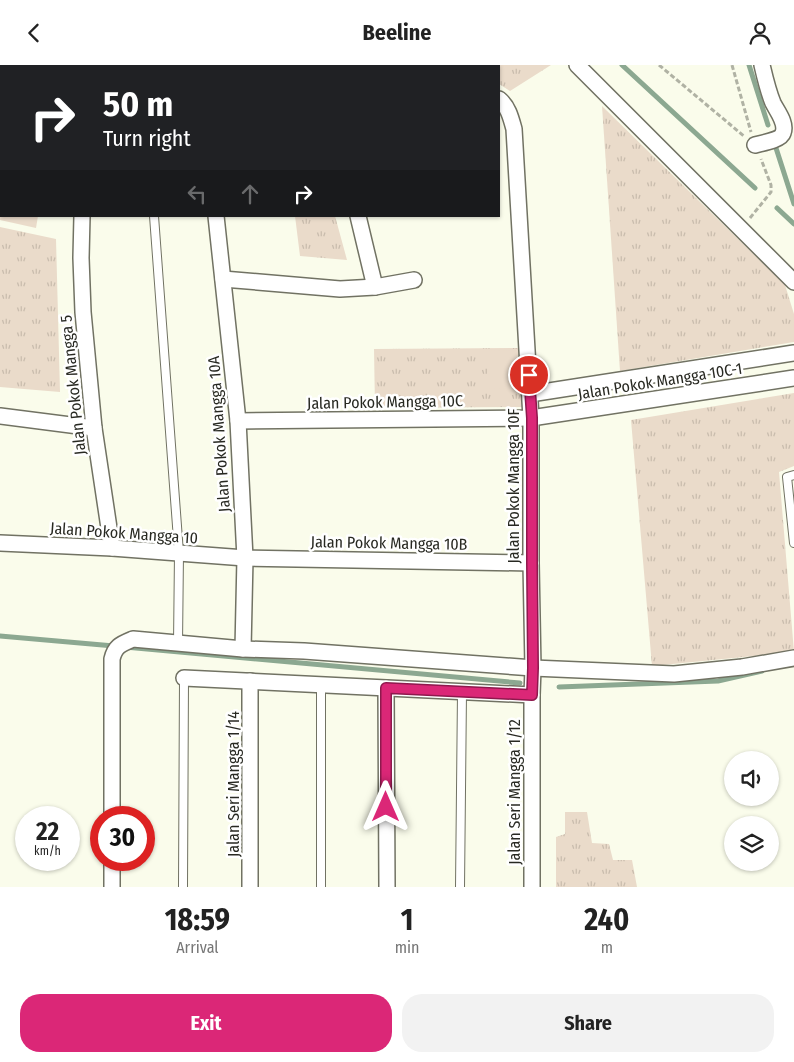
<!DOCTYPE html>
<html lang="en">
<head>
<meta charset="utf-8">
<style>
	:root { --surface:#fff; --page:#f2f2f2; --text:#222; --muted:#767676; --accent:#db2777 }
	body { margin:0; font-family:"Fira Sans Condensed",sans-serif; background:var(--page); color:var(--text); height:100vh; display:flex; flex-direction:column; font-size:19px; white-space:nowrap }
	* { box-sizing:border-box; margin:0 }
	p { font-size:16px; color:var(--muted) }
	.icon { flex:none; width:28px; height:28px; fill:none; stroke:currentColor; stroke-width:2; stroke-linecap:round; stroke-linejoin:round }
	.map { position:relative; height:822px; overflow:hidden }
	.side { display:flex; flex-direction:column; background:var(--surface); flex:1 }
	.side>* { flex:none }
	.top-card { position:absolute; left:0px; top:0px; width:500px; height:152px; box-shadow:0 1px 4px #0004; background:#202124; color:#fff; overflow:hidden }
	.controls { position:absolute; left:724px; top:686px; display:grid; gap:10px }
	.controls a { display:grid; place-items:center; width:55px; height:55px; border-radius:50%; background:var(--surface); box-shadow:0 1px 4px #0004; font-size:25px }
	.speed { position:absolute; left:15px; top:741px; display:flex; gap:10px; font-size:25px; font-weight:700; text-align:center }
	.speed>* { display:grid; place-content:center; width:65px; height:65px; border-radius:50%; background:var(--surface); box-shadow:0 1px 4px #0004; line-height:1 }
	.speed small { font-size:12px; font-weight:400 }
	.speed .limit { border:8px solid #d22; background:#fff; color:#111 }
	.pin { position:absolute; display:grid; place-items:center; width:42px; height:42px; color:#fff; margin:-21px; border:2px solid #fff; border-radius:50%; box-shadow:0 1px 5px #0007 }
	.me { position:absolute; width:55px; margin:-28px; rotate:0deg; stroke-linejoin:round; filter:drop-shadow(0 0 4px #0008) }
	.turn { display:flex; align-items:center; gap:18px; height:105px; padding:0 20px; font-size:22px }
	.turn .icon { width:65px; height:65px; stroke-width:2.5 }
	.turn b { display:block; font-size:35px; line-height:42px }
	.lanes { display:flex; align-items:center; height:48px; padding:0 20px; background:#0003; justify-content:center; gap:25px; direction:ltr }
	.lanes .off { opacity:.35 }
	.eta { display:flex; justify-content:space-evenly; align-items:center; height:85px; text-align:center }
	.eta b { font-size:30px; font-weight:700; line-height:35px }
	.cta { display:flex; gap:10px; margin-top:auto; padding:10px 20px }
	.cta a { flex:1; height:58px; border-radius:20px; background:var(--accent); color:#fff; font-size:20px; font-weight:700; line-height:58px; text-align:center }
	.cta a+a { background:var(--page); color:var(--text) }
	header { display:flex; justify-content:space-between; align-items:center; height:65px; padding:0 20px; background:var(--surface); font-size:22px; font-weight:700 }
	.map>svg:first-child { display:block }
</style>
</head>
<body>
<header><svg class="icon" aria-label="back" viewBox="0 0 24 24"><path d="M15 5l-7 7 7 7"/></svg>Beeline<svg class="icon" aria-label="person" viewBox="0 0 24 24"><circle cx="12" cy="8" r="4"/><path d="M4 21q1-7 8-7t8 7"/></svg></header>
<div class="map">
<svg width="794" height="822" viewBox="0 0 794 822">
	<defs>
		<pattern id="grass-tufts" width="24" height="20" patternUnits="userSpaceOnUse" patternTransform="scale(1.25)"><rect width="24" height="20" fill="#eadbca"/><path d="M3 7l-1-3M5 7V3M7 7l1-3M15 17l-1-3M17 17v-4M19 17l1-3" fill="none" stroke="#c9bcad"/></pattern>
	</defs>
	<rect width="100%" height="100%" fill="#fafceb"/>
	<g fill="url(#grass-tufts)">
		<polygon points="471,0 551,0 510,26 499,19 499,1 469,1"/>
		<polygon points="602,41 785,220 794,249 794,277 620,306"/>
		<polygon points="295,151 335,151 347,195 300,191"/>
		<polygon points="0,162 56,174 60,327 0,322"/>
		<polygon points="522,283 523,342 375,343 374,284"/>
		<polygon points="794,328 794,401 779,407 794,587 652,601 631,355"/>
		<polygon points="565,747 587,747 592,778 609,779 613,795 632,795 637,822 556,822 556,772 565,769"/>
	</g>
	<g fill="#eadbca">
		<polygon points="0,106 1,106 1,151 38,151 36,163 0,155"/>
		<polygon points="519,285 519,323 487,324 487,286"/>
	</g>
	<g fill="none" stroke-linecap="round" stroke-linejoin="round">
		<g stroke="#8ca891" stroke-width="5">
			<polyline points="622,0 755,123"/>
			<polyline points="749,0 768,60"/>
			<polyline points="776,83 794,139"/>
			<polyline points="777,143 794,159"/>
			<polyline points="0,571 114,581"/>
			<polyline points="125,582 520,618"/>
			<polyline points="559,622 718,616 762,606"/>
		</g>
		<g stroke="#717263" stroke-width="10">
			<g id="lane">
				<polyline points="161,1 161,0"/>
				<polyline points="0,23 1,23"/>
				<polyline points="154,151 179,488 178,579"/>
				<polyline points="794,410 787,412 794,478"/>
				<polyline points="183,822 184,613"/>
				<polyline points="321,822 321,620"/>
				<polyline points="460,822 462,627"/>
			</g>
		</g>
		<g stroke="#717263" stroke-width="18">
			<g id="street">
				<polyline points="187,0 191,1"/>
				<polyline points="323,0 323,1"/>
				<polyline points="437,0 439,1"/>
				<polyline points="577,0 794,217"/>
				<polyline points="227,1 227,0"/>
				<path d="M499 34C508 41 511 53 514 64L531 353V498L533 603 532 630V822"/>
				<path d="M755 80C762 78 781 75 783 68 787 58 777 46 773 38 768 26 765 13 762 0"/>
				<polyline points="0,87 1,88"/>
				<polyline points="82,151 81,193 83,247 94,363 112,483"/>
				<polyline points="216,151 238,356 245,493 243,584"/>
				<polyline points="358,151 375,222"/>
				<polyline points="223,214 340,224 375,222 414,215"/>
				<polyline points="530,329 794,288"/>
				<polyline points="0,351 94,363"/>
				<polyline points="238,356 531,353 794,313"/>
				<polyline points="0,478 112,483 245,493 531,498"/>
				<polyline points="184,613 532,630"/>
				<polyline points="386,623 387,822"/>
				<path d="M112 752V594C115 581 121 579 133 574L243 584 304 586 533 603 674 609 742 602 794 593"/>
				<polyline points="112,795 112,822"/>
				<polyline points="250,822 250,616"/>
			</g>
		</g>
		<g stroke="#b0b2a4" stroke-width="3" stroke-dasharray="5 2.5" stroke-linecap="butt">
			<polyline points="659,0 745,72"/>
			<polyline points="732,0 751,67"/>
			<polyline points="750,153 771,127 771,120 761,94"/>
		</g>
		<use href="#lane" stroke="#fff" stroke-width="8"/>
		<use href="#street" stroke="#fff" stroke-width="15"/>
	</g>
	<g fill="none" stroke-linecap="round" stroke-linejoin="round">
		<g stroke="#8e194d" stroke-width="12">
			<polyline id="route" points="386,742 386,623 532,630 533,603 532,498 532,353 529,310"/>
		</g>
		<use href="#route" stroke="#db2777" stroke-width="9"/>
	</g>
	<g text-anchor="middle" dominant-baseline="central" stroke-width="5" stroke-linejoin="round" paint-order="stroke">
		<g font-size="16" fill="#282922" stroke="#fff">
			<text transform="translate(660 316) rotate(-9)">Jalan Pokok Mangga 10C-1</text>
			<text transform="translate(73 320) rotate(-96)">Jalan Pokok Mangga 5</text>
			<text transform="translate(385 337) rotate(-1)">Jalan Pokok Mangga 10C</text>
			<text transform="translate(219 369) rotate(-94)">Jalan Pokok Mangga 10A</text>
			<text transform="translate(513 421) rotate(-90)">Jalan Pokok Mangga 10F</text>
			<text transform="translate(124 468) rotate(4)">Jalan Pokok Mangga 10</text>
			<text transform="translate(389 478) rotate(1)">Jalan Pokok Mangga 10B</text>
			<text transform="translate(233 719) rotate(-90)">Jalan Seri Mangga 1/14</text>
			<text transform="translate(514 727) rotate(-90)">Jalan Seri Mangga 1/12</text>
		</g>
	</g>
</svg>
<div class="controls">
<a><svg class="icon" aria-label="sound" viewBox="0 0 24 24"><path d="M4 9h4l5-4v14l-5-4H4zM17 9q2 3 0 6"/></svg></a>
<a><svg class="icon" aria-label="layers" viewBox="0 0 24 24"><path d="M12 4l9 5-9 5-9-5zM3 14l9 5 9-5"/></svg></a>
</div>
<div class="speed"><div>22<small>km/h</small></div><div class="limit">30</div></div>
<div class="pin" style="left:529px;top:310px;background:#d93025"><svg class="icon" aria-label="arrive" viewBox="0 0 24 24"><path d="M6 21V4h12l-3 4 3 4H6"/></svg></div>
<svg class="me" style="left:386px;top:742px" viewBox="-20 -20 40 40"><path d="M0-17L14 15 0 8-14 15z" fill="#db2777" stroke="#fff" stroke-width="4"/></svg>
<div class="top-card">
<div class="turn"><svg class="icon" aria-label="right" viewBox="0 0 24 24"><path d="M7 20v-9h11M14 6l5 5-5 5"/></svg><div><b>50 m</b>Turn right</div></div>
<div class="lanes"><svg class="icon off" aria-label="left" viewBox="0 0 24 24"><path d="M17 20v-9H6M10 6l-5 5 5 5"/></svg><svg class="icon off" aria-label="ahead" viewBox="0 0 24 24"><path d="M12 20V5M6 11l6-6 6 6"/></svg><svg class="icon" aria-label="right" viewBox="0 0 24 24"><path d="M7 20v-9h11M14 6l5 5-5 5"/></svg></div>
</div>
</div>
<section class="side">
<div class="eta">
<div><b>18:59</b><p>Arrival</p></div>
<div><b>1</b><p>min</p></div>
<div><b>240</b><p>m</p></div>
</div>
<div class="cta"><a>Exit</a><a>Share</a></div>
</section>
</body>
</html>
